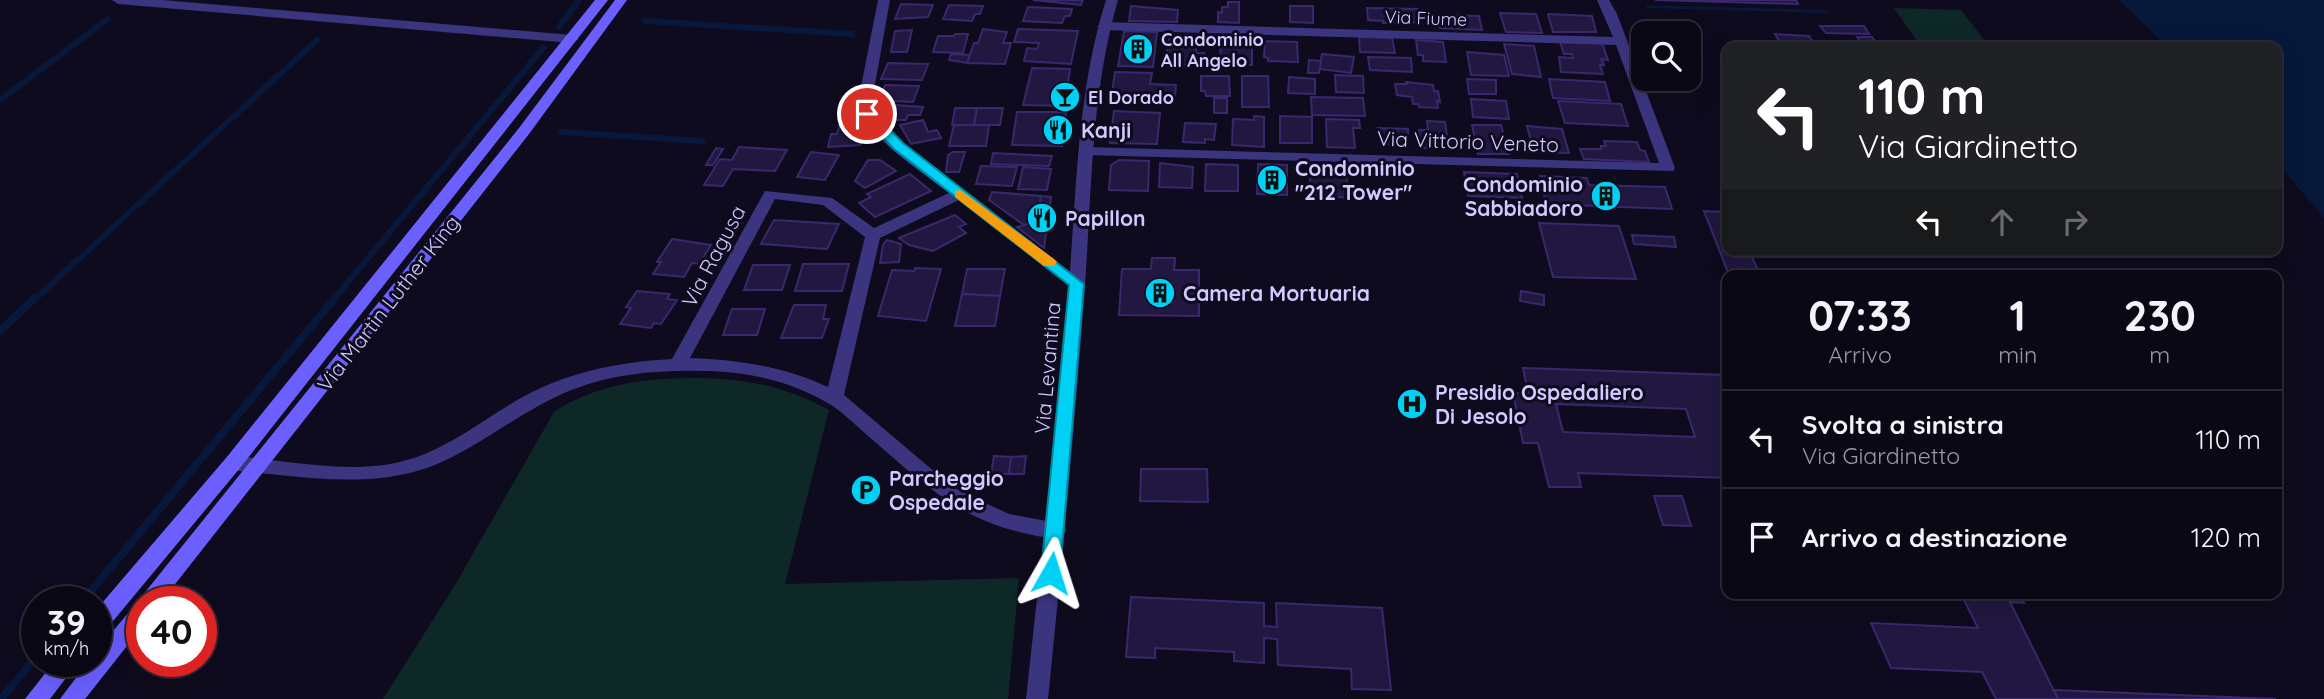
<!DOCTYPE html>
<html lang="it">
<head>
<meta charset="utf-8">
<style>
	:root { --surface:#0b0816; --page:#191623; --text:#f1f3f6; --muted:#9a9aa1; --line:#2b2935 }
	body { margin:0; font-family:Quicksand,sans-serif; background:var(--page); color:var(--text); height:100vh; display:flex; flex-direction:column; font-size:26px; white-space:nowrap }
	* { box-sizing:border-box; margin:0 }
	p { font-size:23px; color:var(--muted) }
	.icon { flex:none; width:38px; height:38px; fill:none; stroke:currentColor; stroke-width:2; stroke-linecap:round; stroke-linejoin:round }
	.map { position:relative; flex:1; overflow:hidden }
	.sheet { position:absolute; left:1722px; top:270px; width:560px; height:329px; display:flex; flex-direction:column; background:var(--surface); border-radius:14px; box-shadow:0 7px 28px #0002,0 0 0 2px var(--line) }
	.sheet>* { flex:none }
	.hud { position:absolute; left:1722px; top:42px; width:560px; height:214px; border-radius:14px; box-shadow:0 7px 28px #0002,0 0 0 2px var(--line); background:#202124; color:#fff; overflow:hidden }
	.controls { position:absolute; left:1631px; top:21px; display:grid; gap:14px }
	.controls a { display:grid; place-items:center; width:70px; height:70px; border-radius:14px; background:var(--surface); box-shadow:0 7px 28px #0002,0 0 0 2px var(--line); font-size:35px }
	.speed { position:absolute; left:21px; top:586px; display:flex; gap:14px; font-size:35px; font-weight:700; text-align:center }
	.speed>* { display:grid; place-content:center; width:91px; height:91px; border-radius:50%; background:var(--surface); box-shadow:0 7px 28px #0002,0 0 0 2px var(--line); line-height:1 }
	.speed small { font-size:18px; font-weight:400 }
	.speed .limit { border:10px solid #d22; background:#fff; color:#111 }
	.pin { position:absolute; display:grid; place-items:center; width:60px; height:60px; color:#fff; margin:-30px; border:4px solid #fff; border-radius:50%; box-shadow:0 2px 7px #0007 }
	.me { position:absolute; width:77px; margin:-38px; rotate:6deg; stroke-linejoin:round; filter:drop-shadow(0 0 5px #0008) }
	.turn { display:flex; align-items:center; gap:24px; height:147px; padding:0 21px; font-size:32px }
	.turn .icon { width:91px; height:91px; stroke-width:2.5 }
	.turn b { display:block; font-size:49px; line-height:60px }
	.lanes { display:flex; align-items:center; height:66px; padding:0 21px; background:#0003; justify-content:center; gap:35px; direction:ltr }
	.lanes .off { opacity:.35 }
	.eta { display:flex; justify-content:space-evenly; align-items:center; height:119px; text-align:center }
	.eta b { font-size:42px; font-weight:700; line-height:49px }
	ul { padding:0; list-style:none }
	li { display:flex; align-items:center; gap:21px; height:98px; padding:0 21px; border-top:2px solid var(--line) }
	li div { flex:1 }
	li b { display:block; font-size:26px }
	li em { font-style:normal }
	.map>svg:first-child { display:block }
</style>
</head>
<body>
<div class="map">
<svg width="2324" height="699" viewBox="0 0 2324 699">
	<rect width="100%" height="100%" fill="#0f0b1e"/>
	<g fill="#0e2828">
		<polygon points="1894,8 1961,10 1988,45 1919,44"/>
		<path d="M688 378C742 378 781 384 829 410L785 584 1019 578 1008 699H383L455 585 554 412C595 385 640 379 688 378Z"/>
	</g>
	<g fill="#07183b">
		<polygon points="2119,0 2324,0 2324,218 2277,163 2277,47 2167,47"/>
		<polygon points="1646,5 1826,10 1828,13 1647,8"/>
	</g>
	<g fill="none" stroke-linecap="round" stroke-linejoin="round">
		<g stroke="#07183b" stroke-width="6">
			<polyline points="645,21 852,34"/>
			<polyline points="559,27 579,0"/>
			<polyline points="0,100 108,19"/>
			<polyline points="561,132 703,141"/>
			<polyline points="34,300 317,40"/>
			<polyline points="333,300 543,48"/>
		</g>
		<g stroke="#07183b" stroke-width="8">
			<polyline points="0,331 35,298"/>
			<polyline points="82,602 335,298"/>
			<polyline points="1,699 37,656"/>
		</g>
	</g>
	<g fill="#211740" stroke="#39286c" stroke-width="2" fill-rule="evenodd">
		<polygon points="1033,0 1083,0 1081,5"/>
		<polygon points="1655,0 1796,0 1798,4"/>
		<polygon points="1228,2 1239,2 1239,23 1218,22 1218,12 1222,13 1222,7 1228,7"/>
		<polygon points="901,4 933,5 928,17 895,19"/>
		<polygon points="949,5 983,6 980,14 975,14 972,21 943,19"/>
		<polygon points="1131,6 1178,10 1177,22 1129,21"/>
		<polygon points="1290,6 1313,6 1313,23 1290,22"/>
		<polygon points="1028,7 1072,9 1070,16 1065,16 1062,23 1023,21"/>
		<polygon points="1367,8 1418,9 1421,22 1383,23 1383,21 1368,20"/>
		<polygon points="1500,13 1536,14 1542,33 1506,32"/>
		<polygon points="1548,14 1592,16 1596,32 1553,32"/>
		<polygon points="1437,15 1479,16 1482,30 1440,28"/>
		<polygon points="1820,26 1864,26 1869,34 1826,33"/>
		<polygon points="983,29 1007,32 1003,43 1011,43 1005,64 967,63 974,43 978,43"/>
		<polygon points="1018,29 1078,31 1071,64 1024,61 1027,48 1037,49 1039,43 1014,42"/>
		<polygon points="912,30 907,52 891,52 895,31"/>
		<polygon points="1124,31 1157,32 1153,67 1118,66"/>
		<polygon points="955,34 968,34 963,53 933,52 938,36 954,36"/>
		<polygon points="1775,34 1809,36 1816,47 1783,47"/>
		<polygon points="1359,37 1392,38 1395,53 1360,52"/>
		<polygon points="1857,37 1872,37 1878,45 1862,45"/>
		<polygon points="1169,38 1197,42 1196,53 1204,53 1203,65 1174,65 1175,53 1167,52"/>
		<polygon points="1221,39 1252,40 1252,65 1220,64"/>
		<polygon points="1416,40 1443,42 1446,62 1423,61 1423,55 1418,55"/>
		<polygon points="1265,41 1297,42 1298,62 1268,61 1268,58 1264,57"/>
		<polygon points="1560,42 1602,43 1608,60 1601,59 1604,65 1600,65 1603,74 1561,72 1559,57 1573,58 1572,54 1564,54"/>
		<polygon points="1504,44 1534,46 1541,77 1512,74"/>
		<polygon points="1467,52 1504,55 1509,76 1471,75"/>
		<polygon points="951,54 970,55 967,63 949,60"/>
		<polygon points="1322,54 1354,57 1351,73 1319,69"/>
		<polygon points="1368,57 1411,58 1412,72 1370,70"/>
		<polygon points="1309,60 1321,61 1319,73 1308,73"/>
		<polygon points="888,63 928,64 922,80 881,79"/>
		<polygon points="1032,68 1070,69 1067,89 1072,89 1069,106 1023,105"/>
		<polygon points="1115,72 1152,73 1150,84 1176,85 1175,95 1112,92"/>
		<polygon points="1335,75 1363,76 1364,93 1336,92"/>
		<polygon points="1201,76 1229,76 1230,96 1206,96 1205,91 1201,91"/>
		<polygon points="1242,76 1268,76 1269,107 1242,107"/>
		<polygon points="1289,77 1315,79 1315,94 1288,93"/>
		<polygon points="1467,79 1496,80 1496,94 1469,94"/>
		<polygon points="1549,79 1605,82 1610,101 1553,98"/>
		<polygon points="1406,82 1433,85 1434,91 1438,91 1440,102 1437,101 1438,108 1419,107 1418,104 1413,104 1412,97 1397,95 1395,84 1407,84"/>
		<polygon points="885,85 919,86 913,102 879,100"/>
		<polygon points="1311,97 1363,98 1365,116 1312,115"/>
		<rect x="1214" y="98" width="13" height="15"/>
		<polygon points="1471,99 1506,101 1509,119 1473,117"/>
		<polygon points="1558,101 1621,104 1628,126 1565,123"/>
		<polygon points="895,105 923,107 920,115 908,115 906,120 889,120"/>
		<polygon points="955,108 977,108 974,125 952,125"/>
		<polygon points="977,108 1003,108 1000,125 974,125"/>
		<polygon points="1114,111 1160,113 1157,144 1110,143"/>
		<polygon points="1017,112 1066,112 1062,146 1012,145"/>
		<polygon points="858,116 854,128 864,128 860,145 828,147 831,134 837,134 842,117"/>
		<polygon points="1254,116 1264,117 1264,147 1232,145 1233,119 1254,120"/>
		<polygon points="1280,116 1312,117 1312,143 1280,143"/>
		<polygon points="1326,119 1359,120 1360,128 1353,128 1355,148 1327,147"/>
		<polygon points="923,120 928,132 937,130 941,138 911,144 900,125"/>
		<polygon points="1427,121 1445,122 1449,149 1421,148 1419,130 1428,130"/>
		<polygon points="1185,123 1216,124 1214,140 1205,139 1205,143 1183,142"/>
		<polygon points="954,125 989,125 986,146 949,146"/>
		<polygon points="1472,125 1501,125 1509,154 1478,154"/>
		<polygon points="1527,126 1562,129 1569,153 1534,152"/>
		<polygon points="1378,128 1408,129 1408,145 1383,144"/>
		<polygon points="1604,141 1637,142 1640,150 1645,151 1649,162 1584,159 1580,149 1601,149 1601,146 1606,146"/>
		<polygon points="739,147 787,150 775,171 733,169 723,186 704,185 720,159 732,160"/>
		<polygon points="716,148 723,149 713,165 706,165"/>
		<polygon points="811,152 839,155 825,180 797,177"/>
		<polygon points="953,152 965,152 959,172 946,172 948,155"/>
		<polygon points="993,153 1052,156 1049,166 991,164"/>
		<polygon points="868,160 880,160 896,171 865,188 855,181"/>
		<polygon points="1119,160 1149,161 1148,191 1109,190 1111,165"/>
		<polygon points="1160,163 1193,167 1192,188 1159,187"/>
		<polygon points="1206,164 1238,165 1238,191 1205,191"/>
		<polygon points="1258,164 1287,165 1287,195 1257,194"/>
		<polygon points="1315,165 1346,166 1347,185 1354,186 1355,198 1316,196 1316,186 1309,184 1312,172 1308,171 1308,168 1315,168"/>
		<polygon points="981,166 1017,167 1012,186 976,184"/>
		<polygon points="1023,167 1051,169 1047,190 1018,189"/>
		<polygon points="1464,172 1517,174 1522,198 1468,196"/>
		<polygon points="910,174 931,191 875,217 859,203 871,197 867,194"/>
		<polygon points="1540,176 1587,178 1589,185 1665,187 1672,209 1546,204"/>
		<polygon points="992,192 1041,196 1037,222 1024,225 989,200"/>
		<polygon points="1041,196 1051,197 1044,248 1017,227 1037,222"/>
		<polygon points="1704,211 1727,212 1727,250 1749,250 1760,275 1729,275"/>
		<polygon points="955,215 966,224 959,227 966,233 933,251 909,245 899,238"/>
		<polygon points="774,220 839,224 827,249 761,244"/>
		<polygon points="1539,223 1619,226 1636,279 1553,277"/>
		<polygon points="1632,235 1674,237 1676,247 1634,244"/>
		<polygon points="672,239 711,245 699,264 692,263 684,277 653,274 661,262 657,262"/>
		<polygon points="887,240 901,244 899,262 880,263 883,245"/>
		<polygon points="1152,258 1175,258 1174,270 1199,270 1199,316 1119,315 1122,269 1151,269"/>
		<polygon points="803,264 849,264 842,291 795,291"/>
		<polygon points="753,265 790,265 782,290 744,290"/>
		<polygon points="915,268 941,269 926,321 878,316 892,270 914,271"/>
		<polygon points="967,269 1005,269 1000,296 962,294"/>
		<polygon points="637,291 670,294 667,299 677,300 661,324 654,323 651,328 620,324 631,308 626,307"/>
		<polygon points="1521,291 1544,295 1544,305 1520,301"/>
		<polygon points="962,294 1000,296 995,326 955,326"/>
		<polygon points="794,305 826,305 823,319 829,319 822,338 781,338"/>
		<polygon points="732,309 765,309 757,335 723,335"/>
		<path d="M1523 368 1727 375V478L1578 473 1581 487H1549L1538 443H1523L1513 393H1528ZM1556 404 1686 409 1695 437 1563 432Z"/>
		<polygon points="994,456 1011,457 1009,474 991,474"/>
		<polygon points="1026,456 1024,474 1009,474 1011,457"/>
		<polygon points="1141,469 1207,469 1208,502 1140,501"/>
		<polygon points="1654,496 1682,496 1691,526 1663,525"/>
		<polygon points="1935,593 2019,593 2024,603 2010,602 2058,699 1996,699 1982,672 1891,668 1871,623 1978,628 1964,600 1937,598"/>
		<polygon points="1131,597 1264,603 1264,626 1277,627 1276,603 1382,608 1391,690 1352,689 1351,669 1278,665 1277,639 1264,638 1264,663 1234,661 1234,652 1155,648 1155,658 1126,657"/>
		<polygon points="2054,690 2276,699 2058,699"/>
	</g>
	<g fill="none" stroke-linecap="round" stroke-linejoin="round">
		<g fill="#3b357f" fill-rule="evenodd">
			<polygon points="112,0 162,0 572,35 579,39 572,43 118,4"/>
			<path d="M878 0H890L871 107 873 112 903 143 1085 283 1077 288 1071 287 959 200 880 238 844 395 949 484 964 493 1009 514 1063 524 1066 530 1063 536C1049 540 1031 535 1016 531 954 516 915 476 867 435 854 424 841 410 826 402 795 384 761 375 726 372 676 369 621 371 574 389 530 406 495 435 454 456 398 486 340 481 279 475 262 473 243 473 226 468L223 463 226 458 233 456C289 460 353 476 407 460 446 449 480 422 514 402 562 373 617 362 672 359L765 191 832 198 874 228 949 193C921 171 871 140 857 107ZM775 199 823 205 865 237 828 387C784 366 738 360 690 358Z"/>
			<polygon points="1597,0 1609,0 1617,14 1675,168 1673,171 1085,155 1078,151 1085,147 1659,163 1616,45 1103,30 1097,26 1103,22 1613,37"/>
		</g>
		<path fill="#3b357f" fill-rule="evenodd" d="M1106 0H1118C1091 93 1092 189 1085 285 1075 423 1062 561 1048 699H1026C1041 560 1057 422 1069 283 1077 187 1077 92 1106 0Z"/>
		<g fill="#6b60ff" fill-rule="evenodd">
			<polygon points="595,0 608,0 240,468 104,632 96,635 96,610 226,458"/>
			<polygon points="615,0 627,0 529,134 161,602 142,602 142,627 85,699 60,699 88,662 96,662 96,651 135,605 139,603 142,596 519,128"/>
			<polygon points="54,662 78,662 50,699 25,699"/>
		</g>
	</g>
	<polygon fill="#00d1f4" stroke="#00889f" stroke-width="2" points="867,110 872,111 903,143 1084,284 1060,573 1058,579 1051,581 1044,579 1041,573 1069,285 894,149 860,114"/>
	<polygon fill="#f59e0b" points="960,190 1054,259 1057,262 1054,266 1044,266 955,197 955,191"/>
	<defs>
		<g id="building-disc" transform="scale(1.575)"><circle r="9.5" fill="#00d1f4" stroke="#0f0b1e"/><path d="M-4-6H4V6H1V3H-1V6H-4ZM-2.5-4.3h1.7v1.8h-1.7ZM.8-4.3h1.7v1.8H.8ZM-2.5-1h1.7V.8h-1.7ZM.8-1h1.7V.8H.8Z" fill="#111"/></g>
		<g id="bar-disc" transform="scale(1.575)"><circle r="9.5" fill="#00d1f4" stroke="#0f0b1e"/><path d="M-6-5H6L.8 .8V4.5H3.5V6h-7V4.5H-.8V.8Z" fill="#111"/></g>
		<g id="restaurant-disc" transform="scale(1.575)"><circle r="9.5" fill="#00d1f4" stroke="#0f0b1e"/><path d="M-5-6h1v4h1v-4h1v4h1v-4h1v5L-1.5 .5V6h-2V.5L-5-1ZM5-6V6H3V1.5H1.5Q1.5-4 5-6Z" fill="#111"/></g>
		<g id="hospital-disc" transform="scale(1.575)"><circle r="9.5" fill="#00d1f4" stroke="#0f0b1e"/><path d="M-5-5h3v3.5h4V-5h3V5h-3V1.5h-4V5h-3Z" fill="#111"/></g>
		<g id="parking-disc" transform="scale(1.575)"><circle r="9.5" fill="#00d1f4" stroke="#0f0b1e"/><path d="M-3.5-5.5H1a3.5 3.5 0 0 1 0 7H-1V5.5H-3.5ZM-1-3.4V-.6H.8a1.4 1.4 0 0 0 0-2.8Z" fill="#111"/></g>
	</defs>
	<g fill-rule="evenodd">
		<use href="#building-disc" x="1138" y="49"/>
		<use href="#bar-disc" x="1065" y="97"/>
		<use href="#restaurant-disc" x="1058" y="130"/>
		<use href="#building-disc" x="1272" y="180"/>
		<use href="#building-disc" x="1606" y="196"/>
		<use href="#restaurant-disc" x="1042" y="218"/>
		<use href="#building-disc" x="1160" y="293"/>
		<use href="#hospital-disc" x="1412" y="404"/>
		<use href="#parking-disc" x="866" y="490"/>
	</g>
	<g text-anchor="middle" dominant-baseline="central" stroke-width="6" stroke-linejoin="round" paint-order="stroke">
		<g font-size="18" fill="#d1c9ff" stroke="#0f0b1e">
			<text transform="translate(1426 18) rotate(2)">Via Fiume</text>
		</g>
		<g font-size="18" font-weight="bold" fill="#d1c9ff" stroke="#0f0b1e" text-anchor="start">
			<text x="1161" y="39">Condominio<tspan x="1161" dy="21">All Angelo</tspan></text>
			<text x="1088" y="97">El Dorado</text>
		</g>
		<g font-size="21" font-weight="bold" fill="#d1c9ff" stroke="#0f0b1e" text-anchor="start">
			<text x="1081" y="130">Kanji</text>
			<text x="1295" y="168">Condominio<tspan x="1295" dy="24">"212 Tower"</tspan></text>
			<text x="1583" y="184" text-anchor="end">Condominio<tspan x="1583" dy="24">Sabbiadoro</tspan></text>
			<text x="1065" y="218">Papillon</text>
			<text x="1183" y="293">Camera Mortuaria</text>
			<text x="1435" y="392">Presidio Ospedaliero<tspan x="1435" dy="24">Di Jesolo</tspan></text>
			<text x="889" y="478">Parcheggio<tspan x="889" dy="24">Ospedale</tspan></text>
		</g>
		<g font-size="21" fill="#d1c9ff" stroke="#0f0b1e">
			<text transform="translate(1468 141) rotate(2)">Via Vittorio Veneto</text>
			<text transform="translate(713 256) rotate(-62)">Via Ragusa</text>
			<text transform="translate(388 303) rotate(-52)">Via Martin Luther King</text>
			<text transform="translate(1047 368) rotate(-85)">Via Levantina</text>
		</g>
	</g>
</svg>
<div class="controls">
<a><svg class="icon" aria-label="search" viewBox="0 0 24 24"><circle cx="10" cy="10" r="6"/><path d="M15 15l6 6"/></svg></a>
</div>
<div class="speed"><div>39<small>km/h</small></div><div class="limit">40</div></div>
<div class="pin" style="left:867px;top:114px;background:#d93025"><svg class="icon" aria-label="arrive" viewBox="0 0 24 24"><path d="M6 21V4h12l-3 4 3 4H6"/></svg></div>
<svg class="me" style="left:1051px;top:573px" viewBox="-20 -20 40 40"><path d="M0-17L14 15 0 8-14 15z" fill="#00d1f4" stroke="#fff" stroke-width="4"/></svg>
<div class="hud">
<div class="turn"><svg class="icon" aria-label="left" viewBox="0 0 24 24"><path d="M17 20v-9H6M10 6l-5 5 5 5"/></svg><div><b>110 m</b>Via Giardinetto</div></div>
<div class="lanes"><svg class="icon" aria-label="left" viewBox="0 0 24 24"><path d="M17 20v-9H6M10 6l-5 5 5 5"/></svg><svg class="icon off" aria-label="ahead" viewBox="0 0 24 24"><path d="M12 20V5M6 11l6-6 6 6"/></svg><svg class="icon off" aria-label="right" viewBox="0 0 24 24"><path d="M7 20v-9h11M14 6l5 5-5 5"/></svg></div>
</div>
<section class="sheet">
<div class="eta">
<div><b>07:33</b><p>Arrivo</p></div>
<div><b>1</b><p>min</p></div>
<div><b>230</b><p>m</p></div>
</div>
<ul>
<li><svg class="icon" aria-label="left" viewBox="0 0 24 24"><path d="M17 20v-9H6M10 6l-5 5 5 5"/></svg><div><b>Svolta a sinistra</b><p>Via Giardinetto</p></div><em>110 m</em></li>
<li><svg class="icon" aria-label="arrive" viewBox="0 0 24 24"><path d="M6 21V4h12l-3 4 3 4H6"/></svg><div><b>Arrivo a destinazione</b></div><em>120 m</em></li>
</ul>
</section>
</div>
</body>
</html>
